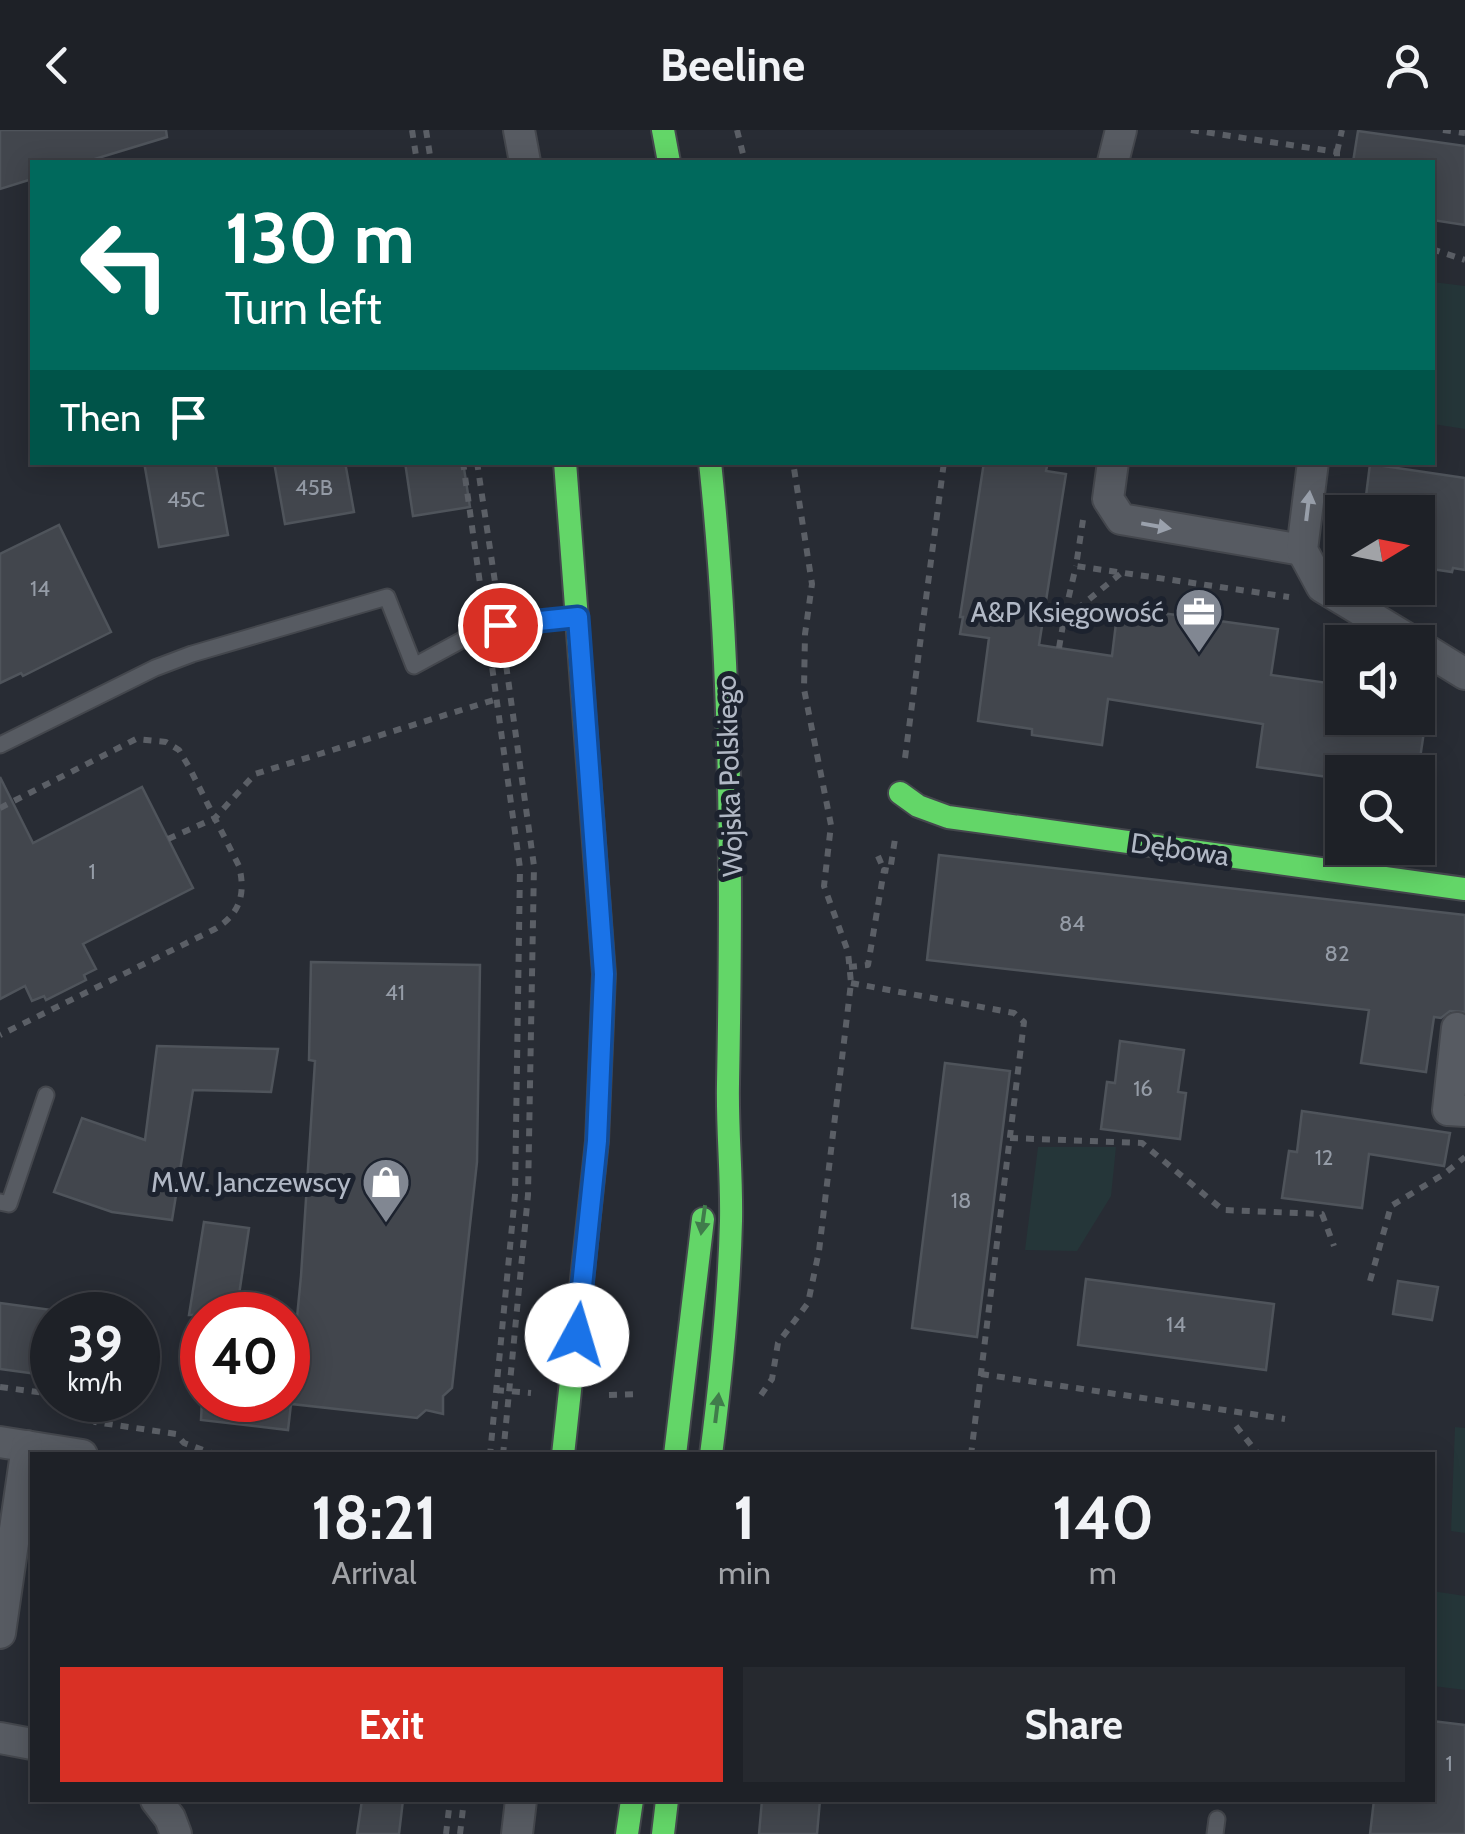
<!DOCTYPE html>
<html lang="en">
<head>
<meta charset="utf-8">
<style>
	:root { --surface:#1e2127; --page:#26292f; --text:#f1f3f6; --muted:#a1a3a7; --line:#3c3e44; --accent:#d93025 }
	body { margin:0; font-family:Cabin,sans-serif; background:var(--page); color:var(--text); height:100vh; display:flex; flex-direction:column; font-size:38px; white-space:nowrap }
	* { box-sizing:border-box; margin:0 }
	p { font-size:32px; color:var(--muted) }
	.icon { flex:none; width:55px; height:55px; fill:none; stroke:currentColor; stroke-width:2; stroke-linecap:round; stroke-linejoin:round }
	.map { position:relative; flex:1; overflow:hidden }
	.side { position:absolute; left:30px; top:1322px; width:1405px; height:350px; display:flex; flex-direction:column; background:var(--surface); border-radius:0px; box-shadow:0 5px 25px #0003,0 0 0 2px var(--line) }
	.side>* { flex:none }
	.guide { position:absolute; left:30px; top:30px; width:1405px; height:305px; border-radius:0px; box-shadow:0 5px 25px #0003,0 0 0 2px var(--line); background:#00695c; color:#fff; overflow:hidden }
	.needle { width:65px; rotate:80deg }
	.fabs { position:absolute; left:1325px; top:365px; display:grid; gap:20px }
	.fabs a { display:grid; place-items:center; width:110px; height:110px; border-radius:0px; background:var(--surface); box-shadow:0 5px 25px #0003,0 0 0 2px var(--line); font-size:50px }
	.speed { position:absolute; left:30px; top:1162px; display:flex; gap:20px; font-size:50px; font-weight:700; text-align:center }
	.speed>* { display:grid; place-content:center; width:130px; height:130px; border-radius:50%; background:var(--surface); box-shadow:0 5px 25px #0003,0 0 0 2px var(--line); line-height:1 }
	.speed small { font-size:25px; font-weight:400 }
	.speed .limit { border:15px solid #d22; background:#fff; color:#111 }
	.pin { position:absolute; display:grid; place-items:center; width:85px; height:85px; color:#fff; margin:-42px; border:5px solid #fff; border-radius:50%; box-shadow:0 2px 10px #0007 }
	.me { position:absolute; width:110px; margin:-55px; rotate:6deg; stroke-linejoin:round; filter:drop-shadow(0 0 8px #0008) }
	.turn { display:flex; align-items:center; gap:35px; height:210px; padding:0 30px; font-size:45px }
	.turn .icon { width:130px; height:130px; stroke-width:2.5 }
	.turn b { display:block; font-size:70px; line-height:85px }
	.then { display:flex; align-items:center; height:95px; padding:0 30px; background:#0003; gap:20px; font-size:38px }
	.eta { display:flex; justify-content:space-evenly; align-items:center; height:170px; text-align:center }
	.eta b { font-size:60px; font-weight:700; line-height:70px }
	.action { display:flex; gap:20px; margin-top:auto; padding:20px 30px }
	.action a { flex:1; height:115px; border-radius:0px; background:var(--accent); color:#fff; font-size:40px; font-weight:700; line-height:115px; text-align:center }
	.action a+a { background:var(--page); color:var(--text) }
	header { display:flex; justify-content:space-between; align-items:center; height:130px; padding:0 30px; background:var(--surface); font-size:45px; font-weight:700 }
	.map>svg:first-child { display:block }
</style>
</head>
<body>
<header><svg class="icon" aria-label="back" viewBox="0 0 24 24"><path d="M15 5l-7 7 7 7"/></svg>Beeline<svg class="icon" aria-label="person" viewBox="0 0 24 24"><circle cx="12" cy="8" r="4"/><path d="M4 21q1-7 8-7t8 7"/></svg></header>
<div class="map">
<svg width="1465" height="1704" viewBox="0 0 1465 1704">
	<rect width="100%" height="100%" fill="#282c34"/>
	<g fill="#253639">
		<polygon points="1433,152 1465,156 1465,299 1433,294"/>
		<polygon points="1038,1017 1116,1017 1111,1066 1077,1121 1025,1120"/>
		<polygon points="1455,1297 1465,1298 1465,1403 1451,1401"/>
		<polygon points="1432,1461 1465,1466 1465,1560 1433,1556"/>
	</g>
	<g fill="#42464d" stroke="#4f545b" stroke-width="2.5">
		<polygon points="0,0 166,0 167,7 85,32 32,32 32,49 0,59"/>
		<polygon points="1358,1 1465,16 1465,95 1432,90 1432,32 1353,32"/>
		<polygon points="144,332 215,332 228,405 159,417"/>
		<polygon points="274,332 345,332 354,382 285,394"/>
		<polygon points="405,332 463,332 470,377 413,386"/>
		<polygon points="984,332 1022,332 1047,336 1046,341 1066,344 1039,515 1112,526 1118,477 1278,499 1271,545 1342,555 1342,588 1426,588 1418,642 1342,642 1342,649 1257,637 1263,594 1108,569 1102,615 1032,605 1032,599 978,591 989,508 960,504 963,487 960,487"/>
		<polygon points="1370,334 1465,348 1465,440 1453,438 1452,442 1418,437 1418,382 1364,382"/>
		<polygon points="59,395 111,502 23,546 21,543 0,553 0,424"/>
		<polygon points="0,647 33,713 142,657 193,758 83,814 96,839 84,845 86,850 46,870 44,866 32,871 25,856 0,869"/>
		<polygon points="939,725 1465,785 1465,882 1450,881 1441,888 1434,887 1426,942 1361,933 1369,880 927,830"/>
		<polygon points="311,832 480,835 477,1032 452,1258 443,1266 443,1284 426,1280 417,1288 291,1274 288,1300 201,1290 202,1270 289,1270 301,1146 315,931 309,930"/>
		<polygon points="1120,911 1184,920 1178,962 1186,963 1180,1009 1101,999 1107,952 1115,953"/>
		<polygon points="157,916 278,919 271,962 193,960 172,1090 112,1082 54,1062 82,988 145,1010"/>
		<polygon points="945,933 1010,941 977,1207 912,1198"/>
		<polygon points="1302,981 1450,1003 1444,1036 1369,1024 1362,1078 1282,1068 1289,1021 1297,1022"/>
		<polygon points="204,1092 249,1098 236,1185 189,1185"/>
		<polygon points="1086,1149 1274,1174 1266,1240 1078,1215"/>
		<polygon points="1398,1151 1438,1157 1432,1190 1393,1184"/>
		<polygon points="0,1173 52,1180 52,1246 0,1239"/>
		<polygon points="1432,1591 1465,1595 1465,1704 1370,1704 1374,1670 1432,1670"/>
		<polygon points="362,1670 403,1670 399,1704 357,1704"/>
		<polygon points="762,1670 820,1670 817,1704 759,1704"/>
	</g>
	<g fill="none" stroke-linecap="round" stroke-linejoin="round">
		<g stroke="#44474d" stroke-width="19">
			<g id="lane">
				<polyline points="0,615 155,538 192,524 387,467 414,536 486,497 575,487"/>
				<polyline points="0,1072 9,1074 46,965"/>
				<polyline points="1215,1704 1217,1689"/>
			</g>
		</g>
		<g stroke="#44474d" stroke-width="34">
			<g id="street">
				<polyline points="519,0 525,32"/>
				<polyline points="1113,32 1121,0"/>
				<polyline points="1113,332 1108,369 1121,389 1302,420"/>
				<polyline points="1313,332 1302,420 1322,457 1413,512"/>
				<polyline points="1418,515 1465,544"/>
				<polyline points="1457,898 1448,980 1465,981"/>
				<polyline points="0,1312 82,1325"/>
				<polyline points="0,1503 27,1316"/>
				<polyline points="0,1608 32,1614"/>
				<polyline points="156,1670 170,1688 176,1704"/>
				<polyline points="517,1704 521,1670"/>
			</g>
		</g>
		<g stroke="#44474d" stroke-width="26">
			<g id="fast">
				<polyline points="663,0 669,32"/>
				<path d="M710 332C732 540 732 745 728 954 727 999 732 1045 731 1091 729 1169 721 1247 711 1325"/>
				<polyline points="900,663 918,676 948,687 1465,759"/>
				<polyline points="563,1325 597,1011 604,844 565,332"/>
				<polyline points="675,1325 703,1089"/>
				<polyline points="627,1704 632,1670"/>
				<polyline points="663,1704 667,1670"/>
			</g>
		</g>
		<g stroke="#5b5f66" stroke-width="6" stroke-dasharray="8 8" stroke-linecap="butt">
			<polyline points="412,0 417,32"/>
			<polyline points="426,0 431,32"/>
			<polyline points="737,0 745,32"/>
			<polyline points="1191,0 1337,22 1337,32"/>
			<polyline points="1443,0 1465,3"/>
			<polyline points="1337,22 1342,0"/>
			<polyline points="1432,119 1465,130"/>
			<polyline points="463,332 483,475"/>
			<polyline points="477,332 498,472"/>
			<polyline points="1083,390 1076,436 1289,467"/>
			<polyline points="1065,483 1076,436"/>
			<polyline points="1059,518 1065,483 1076,480 1120,444"/>
			<polyline points="490,522 520,738 515,1065 490,1325"/>
			<polyline points="1342,552 1342,545"/>
			<polyline points="905,628 944,332"/>
			<path d="M0 678 136 609 166 612 179 620 189 637 239 736C246 764 240 784 215 799L0 905"/>
			<polyline points="168,709 215,688 255,644 497,569"/>
			<polyline points="878,726 884,740"/>
			<polyline points="849,837 868,835 884,740 890,741 895,709"/>
			<polyline points="851,853 1014,883 1024,892 971,1325"/>
			<polyline points="1010,1008 1142,1013 1223,1080 1322,1084 1334,1116"/>
			<polyline points="1370,1151 1391,1076 1444,1044 1465,1027"/>
			<polyline points="981,1244 1285,1289"/>
			<polyline points="0,1257 52,1264"/>
			<polyline points="496,1260 531,1263"/>
			<polyline points="609,1265 641,1264"/>
			<polyline points="761,1265 772,1249 778,1213 808,1173 819,1121 851,853 848,822 824,756 831,695 804,559 805,504 812,454 793,332"/>
			<polyline points="98,1270 95,1292 176,1304 184,1313 217,1325"/>
			<polyline points="1236,1296 1259,1325"/>
			<polyline points="503,1325 528,1065 534,736 504,520"/>
			<polyline points="446,1704 450,1670"/>
			<polyline points="460,1704 464,1670"/>
		</g>
		<use href="#lane" stroke="#575b62" stroke-width="15"/>
		<use href="#street" stroke="#575b62" stroke-width="30"/>
		<use href="#fast" stroke="#63d668" stroke-width="22"/>
	</g>
	<defs><path id="oneway-solid" d="M-6-.8H1V-3.2L6.5 0L1 3.2V.8H-6Z" transform="scale(2.5)"/></defs>
	<g fill="#9aa1ac">
		<use href="#oneway-solid" transform="translate(1308 376) rotate(-83)"/>
		<use href="#oneway-solid" transform="translate(1156 396) rotate(10)"/>
	</g>
	<g fill="#407c4b">
		<use href="#oneway-solid" transform="translate(703 1090) rotate(98)"/>
		<use href="#oneway-solid" transform="translate(717 1278) rotate(-83)"/>
	</g>
	<g fill="none" stroke-linecap="round" stroke-linejoin="round">
		<g stroke="#114b97" stroke-width="25">
			<polyline id="route" points="500,495 578,487 604,844 597,1011 577,1205"/>
		</g>
		<use href="#route" stroke="#1a73e8" stroke-width="18"/>
	</g>
	<defs>
		<g id="office-pin" transform="scale(2.5)"><path d="M0 17L-7.5 6A9.5 9.5 0 1 1 7.5 6Z" fill="#818792" stroke="#1c222e"/><path d="M-6-3h4V-5.5h4V-3h4V5H-6ZM-1-4.5V-3h2v-1.5ZM-6 0V1H6V0Z" fill="#fff"/></g>
		<g id="shop-pin" transform="scale(2.5)"><path d="M0 17L-7.5 6A9.5 9.5 0 1 1 7.5 6Z" fill="#818792" stroke="#1c222e"/><path d="M-5-2.5h2.3a2.7 3.5 0 0 1 5.4 0H5L5.5 6h-11ZM-1.5-2.5h3a1.5 2.3 0 0 0-3 0Z" fill="#fff"/></g>
	</defs>
	<g fill-rule="evenodd">
		<use href="#office-pin" x="1199" y="482"/>
		<use href="#shop-pin" x="386" y="1052"/>
	</g>
	<g text-anchor="middle" dominant-baseline="central" stroke-width="10" stroke-linejoin="round" paint-order="stroke">
		<g font-size="22" fill="#959ca7">
			<text x="314" y="357">45B</text>
			<text x="186" y="369">45C</text>
			<text x="40" y="458">14</text>
			<text x="92" y="741">1</text>
			<text x="1072" y="793">84</text>
			<text x="1337" y="823">82</text>
			<text x="395" y="862">41</text>
			<text x="1143" y="958">16</text>
			<text x="1324" y="1027">12</text>
			<text x="961" y="1070">18</text>
			<text x="1176" y="1194">14</text>
			<text x="1449" y="1633">1</text>
		</g>
		<g font-size="28" fill="#b1b8c5" stroke="#1c222e" text-anchor="end">
			<text x="1164" y="482">A&amp;P Księgowość</text>
			<text x="351" y="1052">M.W. Janczewscy</text>
		</g>
		<g font-size="28" fill="#b1b8c5" stroke="#1c222e">
			<text transform="translate(729 646) rotate(-92)">Wojska Polskiego</text>
			<text transform="translate(1180 719) rotate(8)">Dębowa</text>
		</g>
	</g>
</svg>
<div class="fabs">
<a><svg class="needle" viewBox="-14 -14 28 28"><path d="M0-13l5 13h-10z" fill="#e53935"/><path d="M0 13l5-13h-10z" fill="#a1a3a7"/></svg></a>
<a><svg class="icon" aria-label="sound" viewBox="0 0 24 24"><path d="M4 9h4l5-4v14l-5-4H4zM17 9q2 3 0 6"/></svg></a>
<a><svg class="icon" aria-label="search" viewBox="0 0 24 24"><circle cx="10" cy="10" r="6"/><path d="M15 15l6 6"/></svg></a>
</div>
<div class="speed"><div>39<small>km/h</small></div><div class="limit">40</div></div>
<div class="pin" style="left:500px;top:495px;background:#d93025"><svg class="icon" aria-label="arrive" viewBox="0 0 24 24"><path d="M6 21V4h12l-3 4 3 4H6"/></svg></div>
<svg class="me" style="left:577px;top:1205px" viewBox="-20 -20 40 40"><circle r="19" fill="#fff"/><path d="M0-13L10 11 0 6-10 11z" fill="#1a73e8"/></svg>
<div class="guide">
<div class="turn"><svg class="icon" aria-label="left" viewBox="0 0 24 24"><path d="M17 20v-9H6M10 6l-5 5 5 5"/></svg><div><b>130 m</b>Turn left</div></div>
<div class="then">Then<svg class="icon" aria-label="arrive" viewBox="0 0 24 24"><path d="M6 21V4h12l-3 4 3 4H6"/></svg></div>
</div>
<section class="side">
<div class="eta">
<div><b>18:21</b><p>Arrival</p></div>
<div><b>1</b><p>min</p></div>
<div><b>140</b><p>m</p></div>
</div>
<div class="action"><a>Exit</a><a>Share</a></div>
</section>
</div>
</body>
</html>
